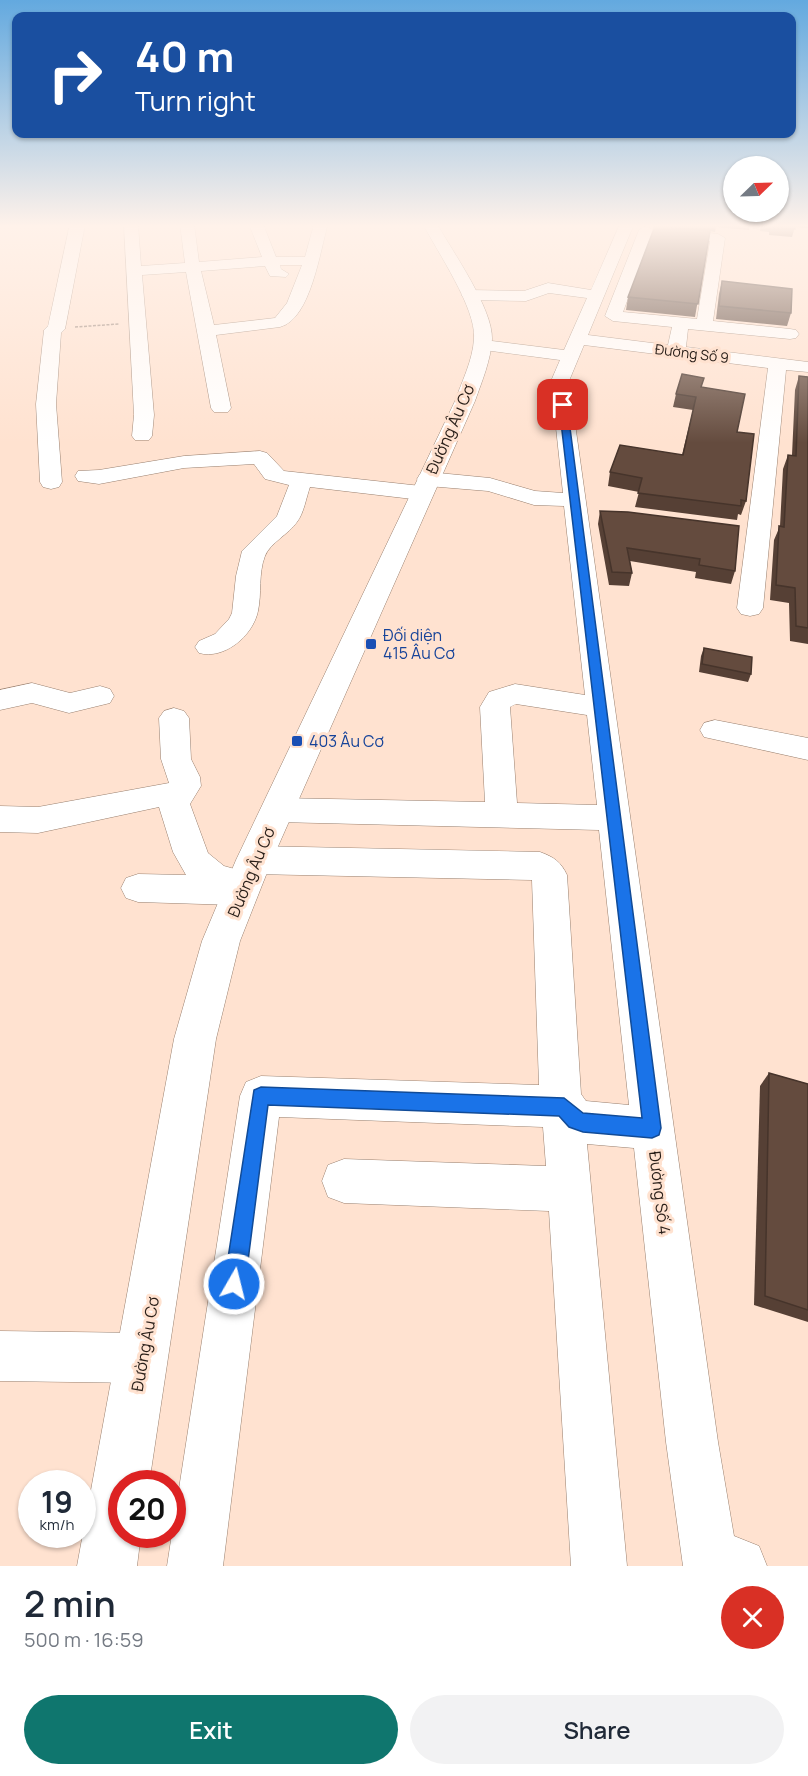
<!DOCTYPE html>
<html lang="en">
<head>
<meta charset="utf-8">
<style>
	:root { --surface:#fff; --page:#f2f2f3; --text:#1f2937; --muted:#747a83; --accent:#0f766e }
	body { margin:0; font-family:Manrope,sans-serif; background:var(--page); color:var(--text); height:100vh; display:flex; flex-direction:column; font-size:22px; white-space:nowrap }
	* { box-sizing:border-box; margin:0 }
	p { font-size:20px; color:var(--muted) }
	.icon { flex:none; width:33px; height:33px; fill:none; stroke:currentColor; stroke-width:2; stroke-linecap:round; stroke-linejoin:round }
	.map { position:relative; height:1566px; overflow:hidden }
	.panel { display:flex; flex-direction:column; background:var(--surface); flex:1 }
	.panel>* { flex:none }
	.banner { position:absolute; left:12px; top:12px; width:784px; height:126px; border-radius:12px; box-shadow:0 2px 4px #0004; background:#1a4fa0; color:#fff; overflow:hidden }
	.needle { width:39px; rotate:67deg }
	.fabs { position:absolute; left:723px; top:156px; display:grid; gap:12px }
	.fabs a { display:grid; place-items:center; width:66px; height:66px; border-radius:50%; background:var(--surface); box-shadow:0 2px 4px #0004; font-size:30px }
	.speed { position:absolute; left:18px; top:1470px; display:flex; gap:12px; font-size:30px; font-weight:700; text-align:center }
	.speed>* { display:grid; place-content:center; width:78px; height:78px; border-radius:50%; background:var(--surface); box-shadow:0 2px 4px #0004; line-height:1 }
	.speed small { font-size:15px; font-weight:400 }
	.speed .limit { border:9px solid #d22; background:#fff; color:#111 }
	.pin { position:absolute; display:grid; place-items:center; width:51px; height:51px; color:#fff; margin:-26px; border-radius:12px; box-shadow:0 3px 9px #0006 }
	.me { position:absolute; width:66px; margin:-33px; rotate:8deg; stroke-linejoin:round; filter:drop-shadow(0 0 4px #0008) }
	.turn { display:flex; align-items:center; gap:21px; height:126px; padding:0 24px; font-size:27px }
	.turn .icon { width:78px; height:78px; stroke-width:2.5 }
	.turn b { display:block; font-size:42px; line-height:51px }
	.round { display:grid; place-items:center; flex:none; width:63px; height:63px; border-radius:32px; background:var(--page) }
	.headline { display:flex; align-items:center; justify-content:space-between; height:102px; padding:0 24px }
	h1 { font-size:36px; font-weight:600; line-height:45px }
	.cta { display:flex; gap:12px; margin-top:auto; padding:12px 24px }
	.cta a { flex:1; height:69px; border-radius:36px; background:var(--accent); color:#fff; font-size:24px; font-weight:600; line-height:69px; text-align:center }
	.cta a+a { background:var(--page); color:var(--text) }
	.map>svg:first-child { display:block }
</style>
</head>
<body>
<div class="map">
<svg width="808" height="1566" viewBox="0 0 808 1566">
	<rect width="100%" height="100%" fill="#ffe2d0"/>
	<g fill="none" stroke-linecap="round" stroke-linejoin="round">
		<g stroke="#99806f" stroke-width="1">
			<g id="minor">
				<polygon points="70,224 84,224 84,230 65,329 61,333 56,404 62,482 59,487 51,489 43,487 40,482 36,404 44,330 48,326"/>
				<path d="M124 224H138L141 266 185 263 180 224H194L199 262 262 257 249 224H263L276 257H305L314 224H328C320 250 311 319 280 327L216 335 231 408 228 412H214L211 408 186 272 142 275 154 415 152 436 149 440H135L132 436 134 415ZM280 265H302L287 303 275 318 214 325 201 271 265 266 270 276 286 277 289 274 281 269Z"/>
				<path d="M620 224H634L588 335 668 345 672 327 613 321 605 316 639 230 646 226 653 230 623 312 697 319 710 241 666 236 659 232 666 228 718 234 725 238 713 321 790 329 796 330 799 334 796 338 790 339 688 329 686 347 808 362V372L786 370 763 608 759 614 750 616 741 614 737 608 768 368 584 345 569 381 718 1442 734 1536 759 1546 767 1566H683L666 1442 634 1148 587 1144 627 1566H571L549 1211 344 1203 328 1197 322 1181 328 1165 344 1159 546 1166 543 1127 279 1117 223 1566H167L240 1096 246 1082 261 1076 539 1085 532 880 254 874 242 870 237 860 242 850 254 846 540 852C554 857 561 862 567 875L581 1094 586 1101 629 1105 599 830 278 822 267 819 262 810 267 801 278 798 485 802 480 707 489 692 515 684 585 695 564 506 534 505 488 491 428 486 420 484 417 479 420 474 428 472 490 478 535 491 563 493 551 381 560 360 484 350 478 349 475 345 478 341 484 340 564 350 587 298 549 293 526 301 469 300 461 295 469 290 524 291 548 283 591 290ZM516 704 587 715 597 805 517 803 510 707Z"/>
				<polygon points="744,224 765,224 766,225 759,229 746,227"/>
				<path d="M260 451 267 453 284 471 421 486 429 488 432 493 429 498 421 500 310 487C306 498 304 513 297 522 289 534 270 543 265 556 258 574 262 593 258 611 253 636 224 660 199 653L195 647 199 641 215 634 229 619 232 613 236 576 242 551 277 516 289 485 265 479 254 464 184 468 99 484 78 481 75 476 78 471 99 470 184 456Z"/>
				<polygon points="32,683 70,693 100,686 110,689 114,696 110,703 69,713 32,703 0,710 0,690"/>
				<polygon points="174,708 184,711 189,718 191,759 200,777 201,786 190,804 208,853 224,866 256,875 261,885 256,895 235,905 138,902 126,898 121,888 126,878 138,874 186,875 173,852 159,807 38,833 0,832 0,806 38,807 169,783 161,759 159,718 164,711"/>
				<polygon points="715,720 808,738 808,760 704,737 700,730 704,723"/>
				<polygon points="0,1331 142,1333 160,1340 167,1358 160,1376 142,1383 0,1381"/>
			</g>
		</g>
		<g stroke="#99806f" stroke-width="1">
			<path id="major" d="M423 224H437C453 252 493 309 492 339 491 360 482 381 475 401L272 860 240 941 216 1039 149 1484H122V1534H141L137 1566H77L174 1039 202 941 236 860 455 401C462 381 473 360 474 338 476 308 438 253 423 224Z"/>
		</g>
		<polyline stroke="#9c887c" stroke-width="1.5" stroke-dasharray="3 1.5" stroke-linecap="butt" points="75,327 119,324"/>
		<use href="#minor" fill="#fff" fill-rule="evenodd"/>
		<use href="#major" fill="#fff" fill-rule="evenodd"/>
	</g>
	<g fill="#564035">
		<polygon points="657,224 750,224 749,230 716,227 715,232 710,231 695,317 626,310 628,297"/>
		<polygon points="762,224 808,224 808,228 795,227 792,237 769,235 769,232 760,231"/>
		<polygon points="722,281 791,313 787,326 716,319 719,294"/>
		<polygon points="799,376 808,377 808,644 790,641 789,603 770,600 774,540 780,526 783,469 788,455 792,455 795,390"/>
		<polygon points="701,387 737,432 746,501 741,515 738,514 737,520 635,507 639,492 608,486 610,472 682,455 693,410 673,407 676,394"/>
		<polygon points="600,511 735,571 731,584 695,578 696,572 630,561 632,573 629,586 609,585 598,524"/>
		<polygon points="704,648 751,674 748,682 699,672 701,656"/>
		<polygon points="769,1073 808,1084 808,1322 754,1305 760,1086"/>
	</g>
	<g fill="#644b3e" stroke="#46342b" stroke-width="1.5">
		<polygon points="772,224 795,224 795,229 771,227"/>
		<polygon points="655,226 710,231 698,304 628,297"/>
		<polygon points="722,281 792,289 791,313 719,306"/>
		<polygon points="682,374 704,378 701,387 745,394 737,432 754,434 746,501 741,500 741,506 638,493 642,478 610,472 620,445 683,455 696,397 676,394"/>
		<polygon points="799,376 808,377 808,628 796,626 795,588 776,585 779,526 784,527 788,455 796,456"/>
		<polygon points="600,511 628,512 739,526 735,571 699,565 700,559 627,548 632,573 612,572"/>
		<polygon points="704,648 752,657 751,674 702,664"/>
		<polygon points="769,1073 808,1084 808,1310 765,1296"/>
	</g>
	<linearGradient id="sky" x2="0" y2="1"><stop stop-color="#63a9df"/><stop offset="0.51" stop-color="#fff2ea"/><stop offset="1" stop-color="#fff2ea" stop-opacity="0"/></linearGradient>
	<rect width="808" height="443" fill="url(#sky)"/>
	<polygon fill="#1a73e8" stroke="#114b97" stroke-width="1.5" points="563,402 567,405 661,1128 659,1135 652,1138 583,1132 569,1127 559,1116 268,1105 245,1284 242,1291 234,1294 227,1291 224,1284 254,1090 261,1087 564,1098 583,1113 642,1118 559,405"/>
	<g fill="#1a4fb4" stroke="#ffe2d0" stroke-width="2">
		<rect x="365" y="638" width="12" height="12" rx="3"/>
		<rect x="291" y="735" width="12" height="12" rx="3"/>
	</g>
	<g text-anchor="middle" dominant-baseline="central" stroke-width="6" stroke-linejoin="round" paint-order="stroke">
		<g font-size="14" fill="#281e18" stroke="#ffe2d0">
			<text transform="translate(692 353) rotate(7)">Đường Số 9</text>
		</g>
		<g font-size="16" fill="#281e18" stroke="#ffe2d0">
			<text transform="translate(450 429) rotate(-66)">Đường Âu Cơ</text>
			<text transform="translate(251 872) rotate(-67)">Đường Âu Cơ</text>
			<text transform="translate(660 1193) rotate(83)">Đường Số 4</text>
			<text transform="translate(145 1344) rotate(-80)">Đường Âu Cơ</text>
		</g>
		<g font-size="16" fill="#164399" stroke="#ffe2d0" text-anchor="start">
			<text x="383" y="635">Đối diện<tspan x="383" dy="18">415 Âu Cơ</tspan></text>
			<text x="309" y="741">403 Âu Cơ</text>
		</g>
	</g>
</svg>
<div class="fabs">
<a><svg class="needle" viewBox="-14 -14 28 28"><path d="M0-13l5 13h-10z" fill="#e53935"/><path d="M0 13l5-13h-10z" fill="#747a83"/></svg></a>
</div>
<div class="speed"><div>19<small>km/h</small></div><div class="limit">20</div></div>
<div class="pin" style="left:563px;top:405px;background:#d93025"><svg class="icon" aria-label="arrive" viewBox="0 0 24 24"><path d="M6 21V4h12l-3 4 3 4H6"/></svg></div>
<svg class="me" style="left:234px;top:1284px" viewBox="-20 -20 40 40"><circle r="17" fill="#1a73e8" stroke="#fff" stroke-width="3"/><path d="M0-11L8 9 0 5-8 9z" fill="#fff"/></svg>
<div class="banner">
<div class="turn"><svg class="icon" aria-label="right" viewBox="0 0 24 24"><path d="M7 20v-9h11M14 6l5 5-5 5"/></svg><div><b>40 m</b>Turn right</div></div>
</div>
</div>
<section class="panel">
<div class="headline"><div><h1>2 min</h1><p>500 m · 16:59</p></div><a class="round" style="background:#d93025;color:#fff"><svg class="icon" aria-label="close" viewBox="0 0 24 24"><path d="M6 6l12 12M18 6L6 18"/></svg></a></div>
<div class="cta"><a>Exit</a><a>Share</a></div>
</section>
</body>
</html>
